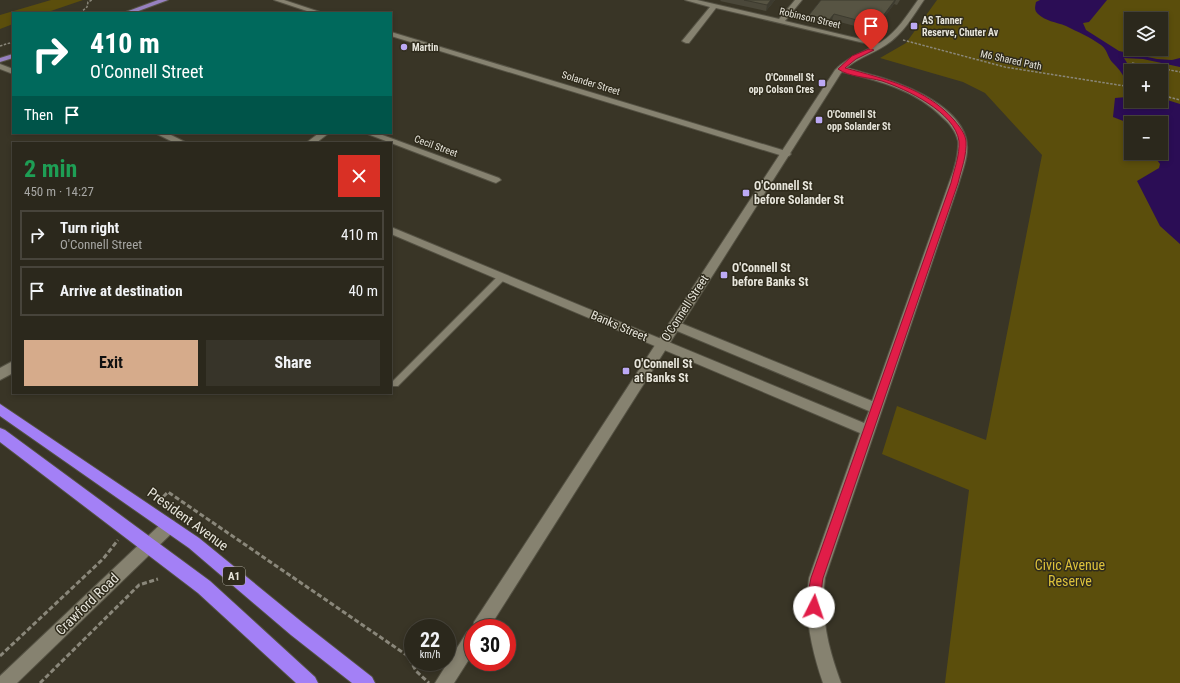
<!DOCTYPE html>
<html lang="en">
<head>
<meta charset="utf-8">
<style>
	:root { --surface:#2b281c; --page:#373429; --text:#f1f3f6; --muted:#a6a6a3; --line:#47443b; --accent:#d6ab8b }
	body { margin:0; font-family:"Roboto Condensed",sans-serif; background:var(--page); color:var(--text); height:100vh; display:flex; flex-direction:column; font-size:15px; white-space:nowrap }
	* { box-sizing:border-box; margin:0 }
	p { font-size:13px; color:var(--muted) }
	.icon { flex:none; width:22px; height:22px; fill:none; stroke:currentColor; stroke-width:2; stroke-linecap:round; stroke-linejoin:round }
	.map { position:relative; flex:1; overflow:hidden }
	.sheet { position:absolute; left:12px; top:142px; width:380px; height:252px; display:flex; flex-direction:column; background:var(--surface); border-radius:0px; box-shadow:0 2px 6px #0003,0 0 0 1px var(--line) }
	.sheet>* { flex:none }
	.top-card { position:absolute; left:12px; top:12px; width:380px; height:122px; border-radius:0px; box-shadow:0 2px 6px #0003,0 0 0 1px var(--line); background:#00695c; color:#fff; overflow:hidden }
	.buttons { position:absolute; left:1124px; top:12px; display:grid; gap:8px }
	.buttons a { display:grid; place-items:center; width:44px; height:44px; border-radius:0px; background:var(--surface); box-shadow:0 2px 6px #0003,0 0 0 1px var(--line); font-size:20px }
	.speed { position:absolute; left:404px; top:619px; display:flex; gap:8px; font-size:20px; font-weight:700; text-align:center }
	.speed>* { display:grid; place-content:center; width:52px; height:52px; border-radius:50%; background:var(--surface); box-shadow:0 2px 6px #0003,0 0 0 1px var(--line); line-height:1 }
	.speed small { font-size:10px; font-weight:400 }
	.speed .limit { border:6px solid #d22; background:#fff; color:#111 }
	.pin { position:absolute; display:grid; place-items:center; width:34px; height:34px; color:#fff; margin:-41px -17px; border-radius:50% 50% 50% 0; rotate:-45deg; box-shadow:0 0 4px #0007 }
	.pin .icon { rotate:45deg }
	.me { position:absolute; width:44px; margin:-22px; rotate:4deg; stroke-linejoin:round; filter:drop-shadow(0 0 3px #0008) }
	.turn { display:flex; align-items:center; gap:14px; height:84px; padding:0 12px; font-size:18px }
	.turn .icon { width:52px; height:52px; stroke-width:2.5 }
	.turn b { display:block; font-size:28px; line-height:34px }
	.then { display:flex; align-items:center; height:38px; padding:0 12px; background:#0003; gap:8px; font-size:15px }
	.round { display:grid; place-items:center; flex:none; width:42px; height:42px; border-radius:0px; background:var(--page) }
	.head { display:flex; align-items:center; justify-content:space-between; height:68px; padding:0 12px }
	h1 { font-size:24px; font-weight:700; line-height:30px; color:#1e9e55 }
	.action { display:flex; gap:8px; margin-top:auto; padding:8px 12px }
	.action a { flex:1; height:46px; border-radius:0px; background:var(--accent); color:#111; font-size:16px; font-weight:700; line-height:46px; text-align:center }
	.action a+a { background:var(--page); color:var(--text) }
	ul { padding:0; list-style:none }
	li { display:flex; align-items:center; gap:12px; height:50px; margin:0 8px 6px; padding:0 4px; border:2px solid var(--line); border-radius:0px }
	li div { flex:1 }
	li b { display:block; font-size:15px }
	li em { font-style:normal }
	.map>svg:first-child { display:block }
</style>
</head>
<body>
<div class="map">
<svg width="1180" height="683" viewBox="0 0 1180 683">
	<rect width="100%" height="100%" fill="#393526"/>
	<g fill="#5b4e0c" fill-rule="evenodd">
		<polygon points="51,0 83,0 45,13 13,13 13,24 0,29 0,15"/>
		<path d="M937 0H1180V683H945L969 490 882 454 897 406 986 440 1042 155 985 93 963 82 880 58 906 43ZM1131 19H1161V49H1131ZM1131 71H1161V101H1131ZM1131 123H1161V153H1131Z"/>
	</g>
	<path fill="#2b0d55" d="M1040 0H1107L1089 22 1083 23 1086 30 1119 51 1157 59 1172 60 1180 58V67L1143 59 1124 58 1132 71H1131V101H1161V98L1180 104V244L1160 226 1137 181 1159 168 1160 164 1152 153H1161V123L1131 124 1113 117 1115 98 1127 97C1128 81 1124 74 1112 62 1108 58 1107 49 1101 45 1090 37 1078 32 1066 26 1056 22 1045 21 1038 14 1034 10 1035 7 1036 2Z"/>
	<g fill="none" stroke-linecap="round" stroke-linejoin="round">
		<g stroke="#545143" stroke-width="2">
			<polygon id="lane" points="502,274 505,275 506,277 505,279 398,386 392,386 391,384 392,382 499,275"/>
		</g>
		<g stroke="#545143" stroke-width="2">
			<g id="street">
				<polygon points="274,0 284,0 323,13 313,13"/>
				<polygon points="685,0 697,0 779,19 795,0 802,0 785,21 885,45 881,47 716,8 689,43 686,43 682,41 710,7"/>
				<polygon points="391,32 789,152 791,154 789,156 783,156 391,36"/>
				<polygon points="0,64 13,69 13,74 0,69"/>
				<path d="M838 67C846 66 857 71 865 73 897 81 956 102 966 138 970 153 963 169 959 183L825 578C820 615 828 648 841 683H823C811 648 804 615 809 578L860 433 391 234V227L864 423 869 411 670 328 668 325 670 322H678L872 401 949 183C954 170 959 155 958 141 956 132 950 124 943 118 915 89 876 80 838 71Z"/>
				<polygon points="155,133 167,133 187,143 175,143"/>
				<polygon points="319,133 329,133 316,143 306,143"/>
				<polygon points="365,133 377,133 499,178 501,180 496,183 493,182"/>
				<polygon points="13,361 13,373 0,380 0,368"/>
			</g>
		</g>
		<g stroke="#545143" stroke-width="2">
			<g id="secondary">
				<path d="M918 0H924C913 16 903 34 886 45 871 55 854 59 841 73L489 628H473V653L454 683H435L467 632 473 630 474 622 835 70C848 56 865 52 881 42 897 32 907 15 918 0Z"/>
				<polygon points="169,519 174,521 176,526 174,531 17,683 0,683 0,676 164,521"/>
			</g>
		</g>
		<g stroke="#545143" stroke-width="2">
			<g id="primary">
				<polygon points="158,0 168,0 133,13 123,13"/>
				<polygon points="13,54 13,58 0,62 0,58"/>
			</g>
		</g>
		<g stroke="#545143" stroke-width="2">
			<g id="highway">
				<polygon points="0,404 199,538 303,623 372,677 375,683 352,683 291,635 189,548 0,416"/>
				<polygon points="0,428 5,430 210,581 315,677 318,683 296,683 198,593 0,442"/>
			</g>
		</g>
		<g stroke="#8a877a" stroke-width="1.5" stroke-dasharray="2.5 1.5" stroke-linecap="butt">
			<polyline points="80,13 87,7 88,2 92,0"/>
			<polyline points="903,40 1005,67 1131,87"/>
			<polyline points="0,46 13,42"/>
			<polyline points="1132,63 1180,72"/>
			<polyline points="1161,95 1180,100"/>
		</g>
		<g stroke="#8a877a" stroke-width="3" stroke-dasharray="5 2.5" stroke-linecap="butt">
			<polyline points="158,502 168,492 408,656 416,671 429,683"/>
			<polyline points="0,656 103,559 118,540"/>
			<polyline points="40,683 139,585 158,579"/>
		</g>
		<use href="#lane" fill="#868270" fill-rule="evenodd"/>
		<use href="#street" fill="#868270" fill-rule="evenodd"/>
		<use href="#secondary" fill="#868270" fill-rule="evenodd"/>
		<use href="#primary" fill="#9781c0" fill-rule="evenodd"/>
		<use href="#highway" fill="#a380f6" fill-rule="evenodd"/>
	</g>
	<g fill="#4b483a">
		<polygon points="721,0 775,0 766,11 720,1"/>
		<polygon points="821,0 900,0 897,5 894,4 874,31 832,20 827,25 808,21 809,15"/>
	</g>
	<g fill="#3d3b2f">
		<polygon points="771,0 775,0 766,11 767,5"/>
		<polygon points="895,0 896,0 894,4 874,31 876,25"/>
		<polygon points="834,14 832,20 827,25 829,20"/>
	</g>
	<g fill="#575443" stroke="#3d3b2f">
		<polygon points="744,0 771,0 767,5"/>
		<polygon points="821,0 895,0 876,25 834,14 829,20 809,15"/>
	</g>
	<path fill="#e11d48" stroke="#92132f" d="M869 49 874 50 856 59 845 68C885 79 926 88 954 120 959 126 965 133 966 141 967 155 961 170 958 183L823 578C821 588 821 604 818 611L814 613 810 611C805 601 809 589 811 578L951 183C954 170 960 155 959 141 955 112 906 89 882 81 868 77 849 77 838 69L852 56Z"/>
	<g fill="#bca9f5" stroke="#2f2b1c" stroke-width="1.5">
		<rect x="910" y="22" width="8" height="8" rx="2"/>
		<circle cx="404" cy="47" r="4"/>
		<rect x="818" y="79" width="8" height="8" rx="2"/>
		<rect x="815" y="116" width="8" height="8" rx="2"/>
		<rect x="742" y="189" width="8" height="8" rx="2"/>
		<rect x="720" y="271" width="8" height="8" rx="2"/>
		<rect x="622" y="367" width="8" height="8" rx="2"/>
	</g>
	<g text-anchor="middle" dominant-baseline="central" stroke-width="3" stroke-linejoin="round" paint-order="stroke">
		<g font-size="10" fill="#e7e5db" stroke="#2f2b1c">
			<text transform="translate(810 18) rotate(13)">Robinson Street</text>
			<text transform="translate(1011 60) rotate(12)">M6 Shared Path</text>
			<text transform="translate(591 83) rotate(17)">Solander Street</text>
			<text transform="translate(436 146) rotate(20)">Cecil Street</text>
		</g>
		<g font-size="10" font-weight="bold" fill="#e7e5db" stroke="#2f2b1c" text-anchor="start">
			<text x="922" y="20">AS Tanner<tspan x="922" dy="12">Reserve, Chuter Av</tspan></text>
			<text x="412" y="47">Martin</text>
			<text x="814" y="77" text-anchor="end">O'Connell St<tspan x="814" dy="12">opp Colson Cres</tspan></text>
			<text x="827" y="114">O'Connell St<tspan x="827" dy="12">opp Solander St</tspan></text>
		</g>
		<rect fill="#2f2b1c" stroke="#b0ada2" stroke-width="1" x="223" y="567" width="22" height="18" rx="3"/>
		<g font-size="11" font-weight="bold" fill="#e7e5db">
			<text x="234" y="576">A1</text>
		</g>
		<g font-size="12" font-weight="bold" fill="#e7e5db" stroke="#2f2b1c" text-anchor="start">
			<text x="754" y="186">O'Connell St<tspan x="754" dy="14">before Solander St</tspan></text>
			<text x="732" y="268">O'Connell St<tspan x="732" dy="14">before Banks St</tspan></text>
			<text x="634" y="364">O'Connell St<tspan x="634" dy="14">at Banks St</tspan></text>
		</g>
		<g font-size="12" fill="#e7e5db" stroke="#2f2b1c">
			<text transform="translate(685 308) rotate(-57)">O'Connell Street</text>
			<text transform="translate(619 326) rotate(23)">Banks Street</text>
		</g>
		<g font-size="14" fill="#e7e5db" stroke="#2f2b1c">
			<text transform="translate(188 519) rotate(36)">President Avenue</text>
			<text transform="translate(87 604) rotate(-44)">Crawford Road</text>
		</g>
		<g font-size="14" fill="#dcc13a" stroke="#2f2b1c">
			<text x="1070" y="565">Civic Avenue<tspan x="1070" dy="16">Reserve</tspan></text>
		</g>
	</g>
</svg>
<div class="buttons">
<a><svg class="icon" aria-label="layers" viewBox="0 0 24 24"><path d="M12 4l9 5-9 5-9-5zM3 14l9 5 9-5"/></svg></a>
<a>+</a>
<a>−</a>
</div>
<div class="speed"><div>22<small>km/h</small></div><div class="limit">30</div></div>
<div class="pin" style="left:871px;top:50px;background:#d93025"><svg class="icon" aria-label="arrive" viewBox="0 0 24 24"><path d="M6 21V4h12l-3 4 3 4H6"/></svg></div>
<svg class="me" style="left:814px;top:607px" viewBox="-20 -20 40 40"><circle r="19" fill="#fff"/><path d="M0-13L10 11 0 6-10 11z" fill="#e11d48"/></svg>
<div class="top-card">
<div class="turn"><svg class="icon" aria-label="right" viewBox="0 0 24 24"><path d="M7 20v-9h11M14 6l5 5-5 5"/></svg><div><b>410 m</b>O'Connell Street</div></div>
<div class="then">Then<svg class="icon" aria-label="arrive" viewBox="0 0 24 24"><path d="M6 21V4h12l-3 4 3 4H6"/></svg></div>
</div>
<section class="sheet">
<div class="head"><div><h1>2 min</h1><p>450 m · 14:27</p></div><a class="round" style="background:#d93025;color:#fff"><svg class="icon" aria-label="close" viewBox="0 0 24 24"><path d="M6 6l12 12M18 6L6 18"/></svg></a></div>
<ul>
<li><svg class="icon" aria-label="right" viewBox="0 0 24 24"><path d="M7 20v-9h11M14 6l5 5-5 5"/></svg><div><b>Turn right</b><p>O'Connell Street</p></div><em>410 m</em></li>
<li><svg class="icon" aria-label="arrive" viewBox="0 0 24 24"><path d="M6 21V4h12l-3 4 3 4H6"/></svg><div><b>Arrive at destination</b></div><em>40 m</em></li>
</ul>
<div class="action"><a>Exit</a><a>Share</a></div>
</section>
</div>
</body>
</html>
